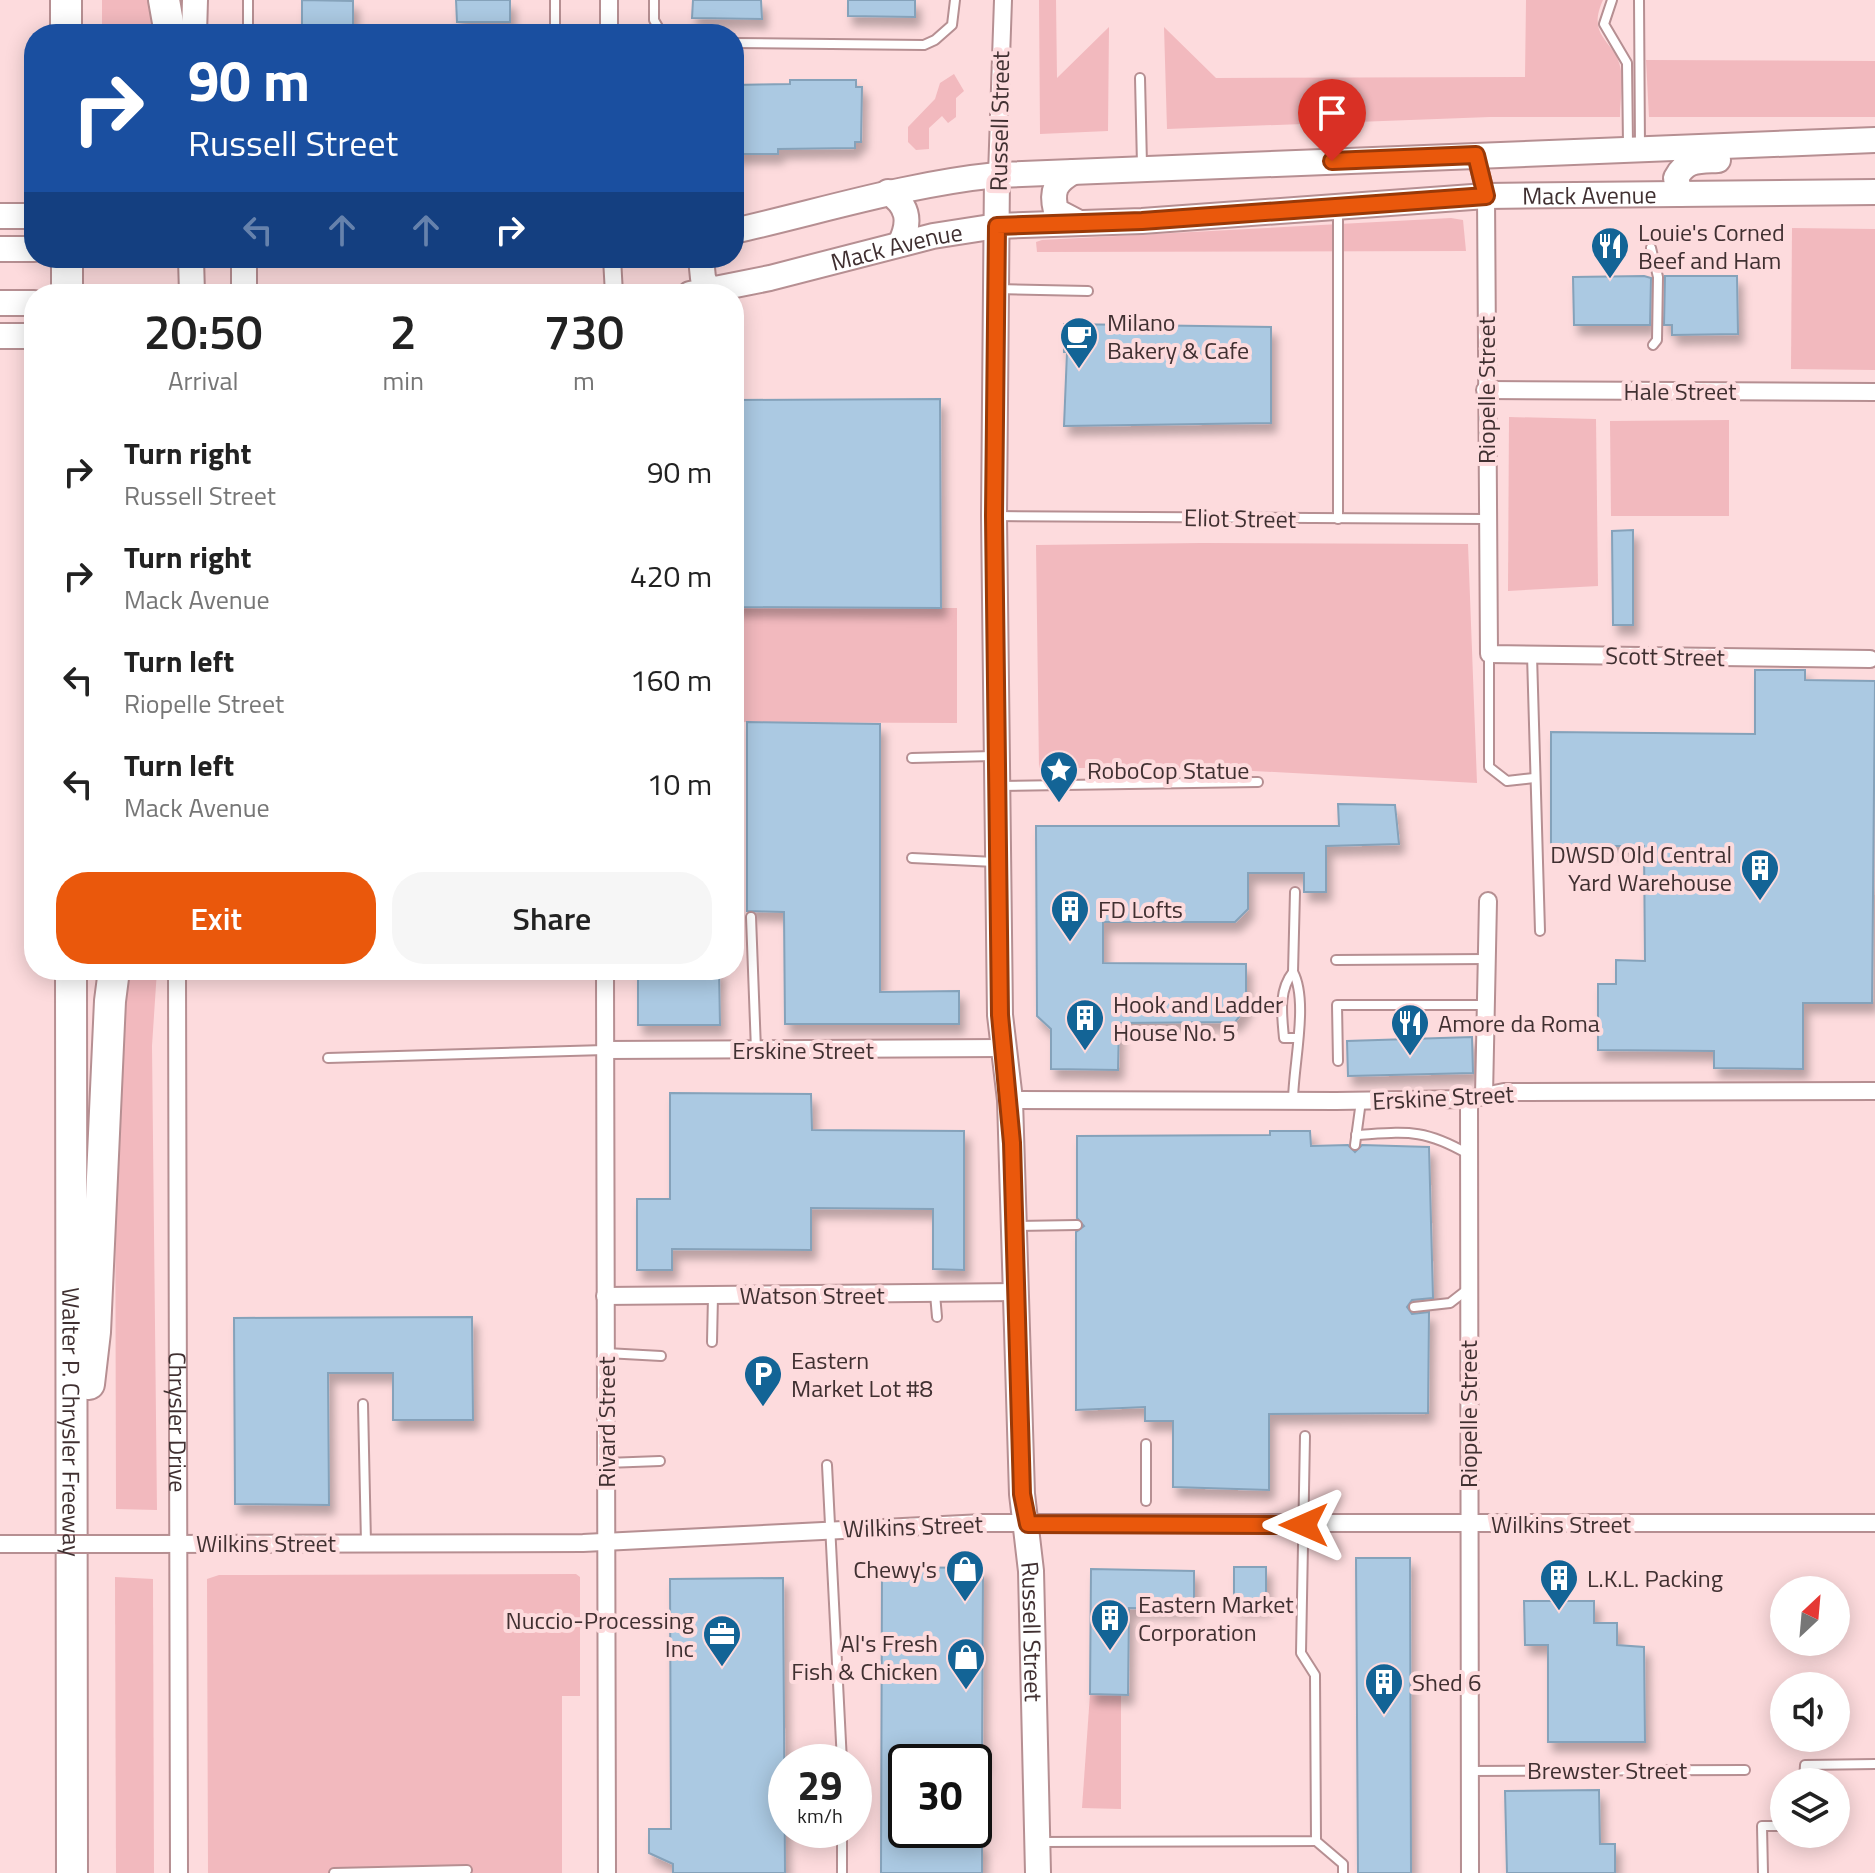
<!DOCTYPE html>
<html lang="en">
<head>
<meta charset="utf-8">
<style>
	:root { --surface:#fff; --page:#f6f6f6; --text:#222; --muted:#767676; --accent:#ea580c }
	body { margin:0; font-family:"Titillium Web",sans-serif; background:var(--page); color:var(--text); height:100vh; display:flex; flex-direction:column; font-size:30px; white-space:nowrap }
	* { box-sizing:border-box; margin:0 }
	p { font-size:26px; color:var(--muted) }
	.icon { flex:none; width:44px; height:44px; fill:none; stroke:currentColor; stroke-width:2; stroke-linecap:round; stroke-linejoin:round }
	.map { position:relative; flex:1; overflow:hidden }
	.sheet { position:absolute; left:24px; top:284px; width:720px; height:696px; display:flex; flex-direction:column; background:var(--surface); border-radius:32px; box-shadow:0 4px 20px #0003 }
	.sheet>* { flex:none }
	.guide { position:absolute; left:24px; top:24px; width:720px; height:244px; border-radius:32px; box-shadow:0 4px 20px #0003; background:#1a4fa0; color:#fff; overflow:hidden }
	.needle { width:52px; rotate:26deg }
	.buttons { position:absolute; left:1770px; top:1576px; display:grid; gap:16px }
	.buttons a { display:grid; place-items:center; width:80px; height:80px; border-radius:50%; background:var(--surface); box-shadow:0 4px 20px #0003; font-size:40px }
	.speed { position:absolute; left:768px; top:1744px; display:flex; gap:16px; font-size:40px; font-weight:700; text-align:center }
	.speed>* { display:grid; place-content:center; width:104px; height:104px; border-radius:50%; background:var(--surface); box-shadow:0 4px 20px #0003; line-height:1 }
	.speed small { font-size:20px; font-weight:400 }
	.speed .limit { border:4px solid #111; border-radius:12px; background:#fff; color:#111 }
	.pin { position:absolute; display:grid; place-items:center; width:68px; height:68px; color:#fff; margin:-82px -34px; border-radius:50% 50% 50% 0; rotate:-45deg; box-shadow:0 0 8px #0007 }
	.pin .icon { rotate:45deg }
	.me { position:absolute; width:88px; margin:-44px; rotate:270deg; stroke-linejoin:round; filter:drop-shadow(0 0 6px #0008) }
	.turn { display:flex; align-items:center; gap:28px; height:168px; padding:0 32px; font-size:36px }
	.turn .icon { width:104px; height:104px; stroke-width:2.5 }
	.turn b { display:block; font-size:56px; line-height:68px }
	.lanes { display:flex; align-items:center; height:76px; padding:0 32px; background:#0003; justify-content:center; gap:40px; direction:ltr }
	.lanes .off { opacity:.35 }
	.eta { display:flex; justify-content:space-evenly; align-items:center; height:136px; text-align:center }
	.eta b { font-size:48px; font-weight:600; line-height:56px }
	.cta { display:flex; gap:16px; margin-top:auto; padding:16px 32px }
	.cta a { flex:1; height:92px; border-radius:32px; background:var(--accent); color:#fff; font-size:32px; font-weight:600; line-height:92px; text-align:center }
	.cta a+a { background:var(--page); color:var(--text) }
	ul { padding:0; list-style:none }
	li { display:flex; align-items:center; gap:24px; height:104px; padding:0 32px }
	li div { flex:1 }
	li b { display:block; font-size:30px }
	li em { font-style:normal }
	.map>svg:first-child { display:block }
</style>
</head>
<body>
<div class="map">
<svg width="1875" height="1873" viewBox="0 0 1875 1873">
	<defs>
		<filter id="shadow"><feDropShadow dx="5" dy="9" stdDeviation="4" flood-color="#0004"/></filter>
	</defs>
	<rect width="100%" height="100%" fill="#fddbdd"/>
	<g fill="#f2b9be">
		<polygon points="102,0 155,0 159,34 102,34"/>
		<polygon points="1039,0 1056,0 1057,78 1109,27 1108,131 1040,134"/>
		<path d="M1526 0H1603C1585 39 1618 41 1621 71 1623 86 1620 102 1620 117H1490L1167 129 1164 27 1216 78 1525 77Z"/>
		<polygon points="1646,60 1875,61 1875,117 1649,117"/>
		<polygon points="954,74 964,91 956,98 956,117 948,123 942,116 929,128 929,149 916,150 908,142 908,127 935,99 940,83"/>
		<polygon points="1451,218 1463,220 1466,251 1037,252 1036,242 1042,240"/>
		<polygon points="1792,228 1875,229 1875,370 1791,369"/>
		<polygon points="1509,417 1596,419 1598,586 1508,591"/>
		<polygon points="1729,420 1729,516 1611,516 1610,421"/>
		<polygon points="1201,543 1468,544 1477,783 1198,768 1039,768 1036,545"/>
		<polygon points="734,607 957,608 957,723 734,722"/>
		<polygon points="127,970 157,970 152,1046 157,1510 116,1509 115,1104"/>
		<polygon points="576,1574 580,1577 580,1696 562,1696 562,1873 208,1873 207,1579 219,1575"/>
		<polygon points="115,1577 153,1579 154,1873 116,1873"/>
		<polygon points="1090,1694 1121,1694 1121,1809 1082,1808"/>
	</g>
	<g fill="#abc9e2" stroke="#85a2ba" stroke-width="2" filter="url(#shadow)">
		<polygon points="302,0 353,1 353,34 302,34"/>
		<polygon points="456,0 510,0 510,22 457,22"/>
		<polygon points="693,0 761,0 762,19 692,18"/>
		<polygon points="848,0 915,0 915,17 848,16"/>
		<polygon points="790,80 856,80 856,87 862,87 861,142 855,142 855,148 778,149 778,154 734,154 734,85 790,84"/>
		<polygon points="1644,276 1651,278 1650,325 1574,325 1573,277"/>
		<polygon points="1665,276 1737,276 1738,334 1672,335 1672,325 1664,325"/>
		<polygon points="1064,324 1271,327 1271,423 1064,426 1067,352 1064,352"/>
		<polygon points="940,399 941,608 734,607 734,400"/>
		<polygon points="1633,530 1633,625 1613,625 1612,531"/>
		<polygon points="1755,670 1805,670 1805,680 1875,681 1872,1003 1803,1003 1803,1069 1714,1068 1714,1051 1598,1050 1598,984 1616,984 1616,960 1645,961 1644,846 1551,846 1551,732 1755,734"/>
		<polygon points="747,722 880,724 880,992 959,991 959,1024 785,1024 784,912 747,911"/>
		<polygon points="1338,804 1395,805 1399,844 1326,846 1326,892 1304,892 1304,873 1248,873 1248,909 1235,922 1103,922 1103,963 1246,964 1246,1008 1235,1022 1119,1023 1118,1070 1051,1069 1051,1029 1037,1016 1036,826 1339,826"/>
		<polygon points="638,970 719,970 720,1025 638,1025"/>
		<polygon points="1472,1037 1473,1073 1348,1076 1347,1041"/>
		<polygon points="670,1093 811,1094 812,1130 964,1131 964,1270 933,1269 933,1209 811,1208 811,1250 672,1249 672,1270 637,1270 637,1199 670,1199"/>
		<polygon points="1270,1131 1310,1131 1311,1146 1348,1145 1355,1152 1362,1145 1429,1147 1433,1298 1412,1300 1407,1307 1412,1314 1429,1312 1428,1413 1269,1414 1269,1490 1173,1487 1173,1421 1145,1421 1145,1407 1076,1410 1076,1232 1084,1226 1077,1218 1077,1136 1270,1135"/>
		<polygon points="472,1317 473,1420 393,1420 393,1373 328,1373 329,1505 235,1504 234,1318"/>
		<polygon points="1356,1558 1410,1558 1411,1873 1358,1873"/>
		<polygon points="882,1567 983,1568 982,1762 906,1762 906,1830 965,1830 982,1845 982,1873 881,1873"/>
		<rect x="1234" y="1567" width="32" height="40"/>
		<polygon points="1091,1569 1194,1571 1194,1609 1129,1608 1128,1695 1090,1694"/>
		<polygon points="783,1578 785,1873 673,1873 673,1864 649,1853 649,1829 671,1829 670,1579"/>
		<polygon points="1524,1601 1594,1601 1594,1623 1617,1623 1617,1645 1644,1647 1645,1742 1548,1742 1548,1645 1525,1645"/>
		<polygon points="1599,1790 1600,1844 1615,1844 1615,1873 1507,1873 1505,1791"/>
	</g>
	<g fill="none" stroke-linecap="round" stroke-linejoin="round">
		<g stroke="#b68f92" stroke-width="12">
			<g id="lane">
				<polyline points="555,0 555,34"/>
				<polyline points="654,0 654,20 662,34"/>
				<polyline points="1612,0 1604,24 1627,63 1628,145"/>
				<polyline points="1639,0 1640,147"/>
				<polyline points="248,34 248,0"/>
				<polyline points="734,43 924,45 935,40 952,25 955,0"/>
				<polyline points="1140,78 1142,165"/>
				<polyline points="1651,248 1658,277 1657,340 1653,345"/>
				<polyline points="997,289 1088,291"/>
				<polyline points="995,516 1485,519"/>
				<polyline points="1338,519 1338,208"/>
				<polyline points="1489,654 1489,767 1507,781 1534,778"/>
				<polyline points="1532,655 1540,931"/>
				<polyline points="912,758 993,756"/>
				<polyline points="998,786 1258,782"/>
				<polyline points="912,858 995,862"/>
				<polyline points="751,917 756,1050"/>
				<polyline points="1336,960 1486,959"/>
				<path d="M1293 972C1278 991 1282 1015 1284 1038H1296"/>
				<polyline points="328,1058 605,1050"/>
				<polyline points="1338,1061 1337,1005 1485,1005"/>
				<path d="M1293 1101C1293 1066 1309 1001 1293 972L1295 892"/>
				<path d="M1356 1135C1406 1132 1423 1128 1468 1154"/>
				<polyline points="1355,1145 1361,1101"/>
				<polyline points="1017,1226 1077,1225"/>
				<polyline points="935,1294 937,1317"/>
				<polyline points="1414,1307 1450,1303 1468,1289"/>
				<polyline points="712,1342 713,1296"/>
				<polyline points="606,1353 661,1356"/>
				<polyline points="363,1404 366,1543"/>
				<polyline points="606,1463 660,1461"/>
				<polyline points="827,1465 842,1762"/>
				<polyline points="1146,1501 1146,1444"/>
				<polyline points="1470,1771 1745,1770"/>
				<polyline points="1804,1782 1805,1765 1875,1764"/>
				<polyline points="842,1830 842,1873"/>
				<polyline points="1316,1841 1343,1864 1343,1873"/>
				<polyline points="1039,1842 1316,1841 1315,1675 1301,1653 1305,1436"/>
				<polyline points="334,1873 467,1870"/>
				<polyline points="1763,1873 1762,1826 1784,1826"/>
			</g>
		</g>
		<g stroke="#b68f92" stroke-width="20">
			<g id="street">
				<polyline points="609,0 609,34"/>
				<polyline points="1476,155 1486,196 1489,654 1870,659"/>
				<polyline points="997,175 1003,0"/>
				<polyline points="612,258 614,294"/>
				<polyline points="1485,390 1875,392"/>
				<path id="s1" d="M177 970 179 1873"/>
				<polyline points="605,970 607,1873"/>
				<polyline points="605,1050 1002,1048"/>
				<polyline points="1484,1096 1488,901"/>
				<polyline points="1469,1099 1470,1873"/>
				<polyline points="1010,1100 1336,1101 1469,1099 1504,1092 1875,1091"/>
				<polyline points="605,1296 1019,1292"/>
				<polyline points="148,1544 583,1543 983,1523 1875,1523"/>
			</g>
		</g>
		<g stroke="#b68f92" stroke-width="28">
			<g id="secondary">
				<polyline points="194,34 195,0"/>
				<path d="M1073 172C1055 182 1051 191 1056 211L1079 223"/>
				<path id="s2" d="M997 175 994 516 1000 1015 1010 1100 1022 1494 1031 1571 1038 1873"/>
				<path d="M888 192C909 206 911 222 900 244"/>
				<path d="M1680 194 1676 178C1686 159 1698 161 1718 160"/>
				<polyline points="0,216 34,216"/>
				<path d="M734 231C822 211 907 184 997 175L1875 140"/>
				<polyline points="0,249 34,249"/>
				<polyline points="191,258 192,294"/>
				<polyline points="244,258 244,294"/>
				<polyline points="701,258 703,278 709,291"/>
				<path id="s3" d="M690 294 770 278 933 236 997 226 1142 221 1486 196 1875 192"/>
				<polyline points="0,303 34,303"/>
				<polyline points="0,336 34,336"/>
			</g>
		</g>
		<g stroke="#b68f92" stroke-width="34">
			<g id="highway">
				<polyline points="66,0 66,34"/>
				<polyline points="164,0 170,34"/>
				<polyline points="67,258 67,294"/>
				<path id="s4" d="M71 970 72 1873"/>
				<polyline points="89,1384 95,1332 110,1001 114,970"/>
			</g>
		</g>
		<use href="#lane" stroke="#fff" stroke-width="8"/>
		<use href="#street" stroke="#fff" stroke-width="16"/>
		<use href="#secondary" stroke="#fff" stroke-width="24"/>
		<use href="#highway" stroke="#fff" stroke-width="30"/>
		<g stroke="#b68f92" stroke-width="20" stroke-linecap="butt">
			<polyline id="street-bridge" points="0,1544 148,1544"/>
		</g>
		<use href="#street-bridge" stroke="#fff" stroke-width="16"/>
	</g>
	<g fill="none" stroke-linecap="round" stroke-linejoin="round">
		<g stroke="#983908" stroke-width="20">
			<polyline id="route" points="1304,1525 1028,1524 1022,1494 1012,1143 1000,1015 994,516 997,226 1142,221 1486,196 1476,155 1332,161"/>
		</g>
		<use href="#route" stroke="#ea580c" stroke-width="14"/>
	</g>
	<defs>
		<g id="restaurant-pin" transform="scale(2)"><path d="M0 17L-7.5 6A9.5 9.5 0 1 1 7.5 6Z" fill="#136496" stroke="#fddbdd"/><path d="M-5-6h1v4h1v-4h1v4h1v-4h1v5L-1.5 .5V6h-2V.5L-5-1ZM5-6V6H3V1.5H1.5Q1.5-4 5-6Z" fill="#fff"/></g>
		<g id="cafe-pin" transform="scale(2)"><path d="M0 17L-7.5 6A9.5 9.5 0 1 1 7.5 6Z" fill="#136496" stroke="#fddbdd"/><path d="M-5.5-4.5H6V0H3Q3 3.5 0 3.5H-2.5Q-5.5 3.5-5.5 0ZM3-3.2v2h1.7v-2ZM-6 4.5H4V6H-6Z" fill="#fff"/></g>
		<g id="sight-pin" transform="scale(2)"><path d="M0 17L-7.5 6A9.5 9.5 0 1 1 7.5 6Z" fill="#136496" stroke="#fddbdd"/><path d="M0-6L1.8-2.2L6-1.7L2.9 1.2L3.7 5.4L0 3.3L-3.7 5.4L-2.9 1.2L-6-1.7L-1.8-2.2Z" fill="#fff"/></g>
		<g id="building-pin" transform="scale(2)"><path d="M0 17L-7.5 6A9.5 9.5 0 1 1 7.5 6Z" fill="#136496" stroke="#fddbdd"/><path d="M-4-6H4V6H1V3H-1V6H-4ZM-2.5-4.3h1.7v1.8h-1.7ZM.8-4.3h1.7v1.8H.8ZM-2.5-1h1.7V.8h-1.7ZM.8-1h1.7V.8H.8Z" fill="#fff"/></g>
		<g id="parking-pin" transform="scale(2)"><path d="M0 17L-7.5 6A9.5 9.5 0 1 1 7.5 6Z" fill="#136496" stroke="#fddbdd"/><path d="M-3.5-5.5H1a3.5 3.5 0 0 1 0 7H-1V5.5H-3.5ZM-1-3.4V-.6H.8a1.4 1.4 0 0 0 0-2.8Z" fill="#fff"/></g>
		<g id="shop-pin" transform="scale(2)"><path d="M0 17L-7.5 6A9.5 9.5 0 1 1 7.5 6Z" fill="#136496" stroke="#fddbdd"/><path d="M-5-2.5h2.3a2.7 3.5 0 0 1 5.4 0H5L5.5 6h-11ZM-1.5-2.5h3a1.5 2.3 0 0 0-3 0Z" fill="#fff"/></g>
		<g id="office-pin" transform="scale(2)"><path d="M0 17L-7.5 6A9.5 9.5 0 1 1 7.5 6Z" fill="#136496" stroke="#fddbdd"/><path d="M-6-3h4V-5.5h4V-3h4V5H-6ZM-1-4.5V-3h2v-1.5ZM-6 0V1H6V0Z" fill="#fff"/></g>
	</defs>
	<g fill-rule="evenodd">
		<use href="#restaurant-pin" x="1610" y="246"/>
		<use href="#cafe-pin" x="1079" y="336"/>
		<use href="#sight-pin" x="1059" y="770"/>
		<use href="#building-pin" x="1760" y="868"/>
		<use href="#building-pin" x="1070" y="909"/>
		<use href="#building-pin" x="1085" y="1018"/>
		<use href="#restaurant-pin" x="1410" y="1023"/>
		<use href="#parking-pin" x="763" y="1374"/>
		<use href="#shop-pin" x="965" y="1569"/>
		<use href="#building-pin" x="1559" y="1578"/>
		<use href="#building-pin" x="1110" y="1618"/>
		<use href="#office-pin" x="722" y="1634"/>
		<use href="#shop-pin" x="966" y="1657"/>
		<use href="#building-pin" x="1384" y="1682"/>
	</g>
	<g text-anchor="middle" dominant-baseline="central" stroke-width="8" stroke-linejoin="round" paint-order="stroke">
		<g font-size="24" fill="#403031" stroke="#fddbdd">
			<text transform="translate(999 121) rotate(-89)">Russell Street</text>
			<text stroke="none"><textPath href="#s3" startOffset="908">Mack Avenue</textPath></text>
			<text stroke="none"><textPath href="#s3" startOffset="212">Mack Avenue</textPath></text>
			<text transform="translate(1486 390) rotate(-90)">Riopelle Street</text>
			<text x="1680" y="391">Hale Street</text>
			<text transform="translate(1240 518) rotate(1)">Eliot Street</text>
			<text transform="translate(1665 656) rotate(1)">Scott Street</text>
			<text x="803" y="1050">Erskine Street</text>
			<text transform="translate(1443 1097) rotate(-3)">Erskine Street</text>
			<text x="812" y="1295">Watson Street</text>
			<text transform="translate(1468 1414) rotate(-90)">Riopelle Street</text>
			<text stroke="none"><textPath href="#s4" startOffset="452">Walter P. Chrysler Freeway</textPath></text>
			<text stroke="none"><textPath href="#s1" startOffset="452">Chrysler Drive</textPath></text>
			<text transform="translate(606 1422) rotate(-90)">Rivard Street</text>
			<text x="1561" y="1524">Wilkins Street</text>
			<text transform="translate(913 1526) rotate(-2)">Wilkins Street</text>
			<text x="266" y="1543">Wilkins Street</text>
			<text stroke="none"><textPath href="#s2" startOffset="1458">Russell Street</textPath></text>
			<text x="1607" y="1770">Brewster Street</text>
		</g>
		<g font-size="24" fill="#403031" stroke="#fddbdd" text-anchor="start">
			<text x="1638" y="232">Louie's Corned<tspan x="1638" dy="28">Beef and Ham</tspan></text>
			<text x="1107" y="322">Milano<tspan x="1107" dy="28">Bakery &amp; Cafe</tspan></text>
			<text x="1087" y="770">RoboCop Statue</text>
			<text x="1732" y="854" text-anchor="end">DWSD Old Central<tspan x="1732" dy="28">Yard Warehouse</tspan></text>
			<text x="1098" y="909">FD Lofts</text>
			<text x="1113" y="1004">Hook and Ladder<tspan x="1113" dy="28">House No. 5</tspan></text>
			<text x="1438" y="1023">Amore da Roma</text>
			<text x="791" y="1360">Eastern<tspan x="791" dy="28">Market Lot #8</tspan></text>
			<text x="937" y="1569" text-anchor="end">Chewy's</text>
			<text x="1587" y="1578">L.K.L. Packing</text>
			<text x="1138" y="1604">Eastern Market<tspan x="1138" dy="28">Corporation</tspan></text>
			<text x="694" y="1620" text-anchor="end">Nuccio-Processing<tspan x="694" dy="28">Inc</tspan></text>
			<text x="938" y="1643" text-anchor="end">Al's Fresh<tspan x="938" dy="28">Fish &amp; Chicken</tspan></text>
			<text x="1412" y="1682">Shed 6</text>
		</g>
	</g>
</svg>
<div class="buttons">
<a><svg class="needle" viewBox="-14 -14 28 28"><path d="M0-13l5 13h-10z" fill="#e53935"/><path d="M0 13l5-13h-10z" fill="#767676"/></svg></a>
<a><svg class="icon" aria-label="sound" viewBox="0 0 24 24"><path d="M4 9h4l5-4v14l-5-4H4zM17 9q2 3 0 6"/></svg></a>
<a><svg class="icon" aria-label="layers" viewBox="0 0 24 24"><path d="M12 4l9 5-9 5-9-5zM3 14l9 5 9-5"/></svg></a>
</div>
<div class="speed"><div>29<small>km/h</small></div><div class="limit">30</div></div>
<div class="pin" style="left:1332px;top:161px;background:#d93025"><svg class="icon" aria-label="arrive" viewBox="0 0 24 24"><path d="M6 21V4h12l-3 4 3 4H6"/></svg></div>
<svg class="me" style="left:1304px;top:1525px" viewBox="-20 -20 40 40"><path d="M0-17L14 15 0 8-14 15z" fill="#ea580c" stroke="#fff" stroke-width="4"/></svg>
<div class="guide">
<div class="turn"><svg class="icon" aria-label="right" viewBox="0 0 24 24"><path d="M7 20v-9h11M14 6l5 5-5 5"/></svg><div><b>90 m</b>Russell Street</div></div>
<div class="lanes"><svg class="icon off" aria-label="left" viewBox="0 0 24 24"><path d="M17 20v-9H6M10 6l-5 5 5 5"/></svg><svg class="icon off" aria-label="ahead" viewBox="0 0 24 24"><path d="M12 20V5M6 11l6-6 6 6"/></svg><svg class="icon off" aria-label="ahead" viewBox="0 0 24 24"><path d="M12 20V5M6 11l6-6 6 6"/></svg><svg class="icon" aria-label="right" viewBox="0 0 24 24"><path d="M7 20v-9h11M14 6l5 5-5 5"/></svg></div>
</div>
<section class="sheet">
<div class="eta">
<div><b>20:50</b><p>Arrival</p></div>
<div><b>2</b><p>min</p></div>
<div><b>730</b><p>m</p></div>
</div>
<ul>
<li><svg class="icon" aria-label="right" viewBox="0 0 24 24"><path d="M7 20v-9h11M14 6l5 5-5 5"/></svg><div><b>Turn right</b><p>Russell Street</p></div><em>90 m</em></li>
<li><svg class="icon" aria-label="right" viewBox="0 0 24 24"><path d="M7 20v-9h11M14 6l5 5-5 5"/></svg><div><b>Turn right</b><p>Mack Avenue</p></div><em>420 m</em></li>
<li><svg class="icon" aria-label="left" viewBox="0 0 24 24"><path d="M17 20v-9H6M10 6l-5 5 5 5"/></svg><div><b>Turn left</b><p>Riopelle Street</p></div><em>160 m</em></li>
<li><svg class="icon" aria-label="left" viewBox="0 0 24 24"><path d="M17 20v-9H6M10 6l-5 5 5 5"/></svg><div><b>Turn left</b><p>Mack Avenue</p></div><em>10 m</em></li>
</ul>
<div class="cta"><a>Exit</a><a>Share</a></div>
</section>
</div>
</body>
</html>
